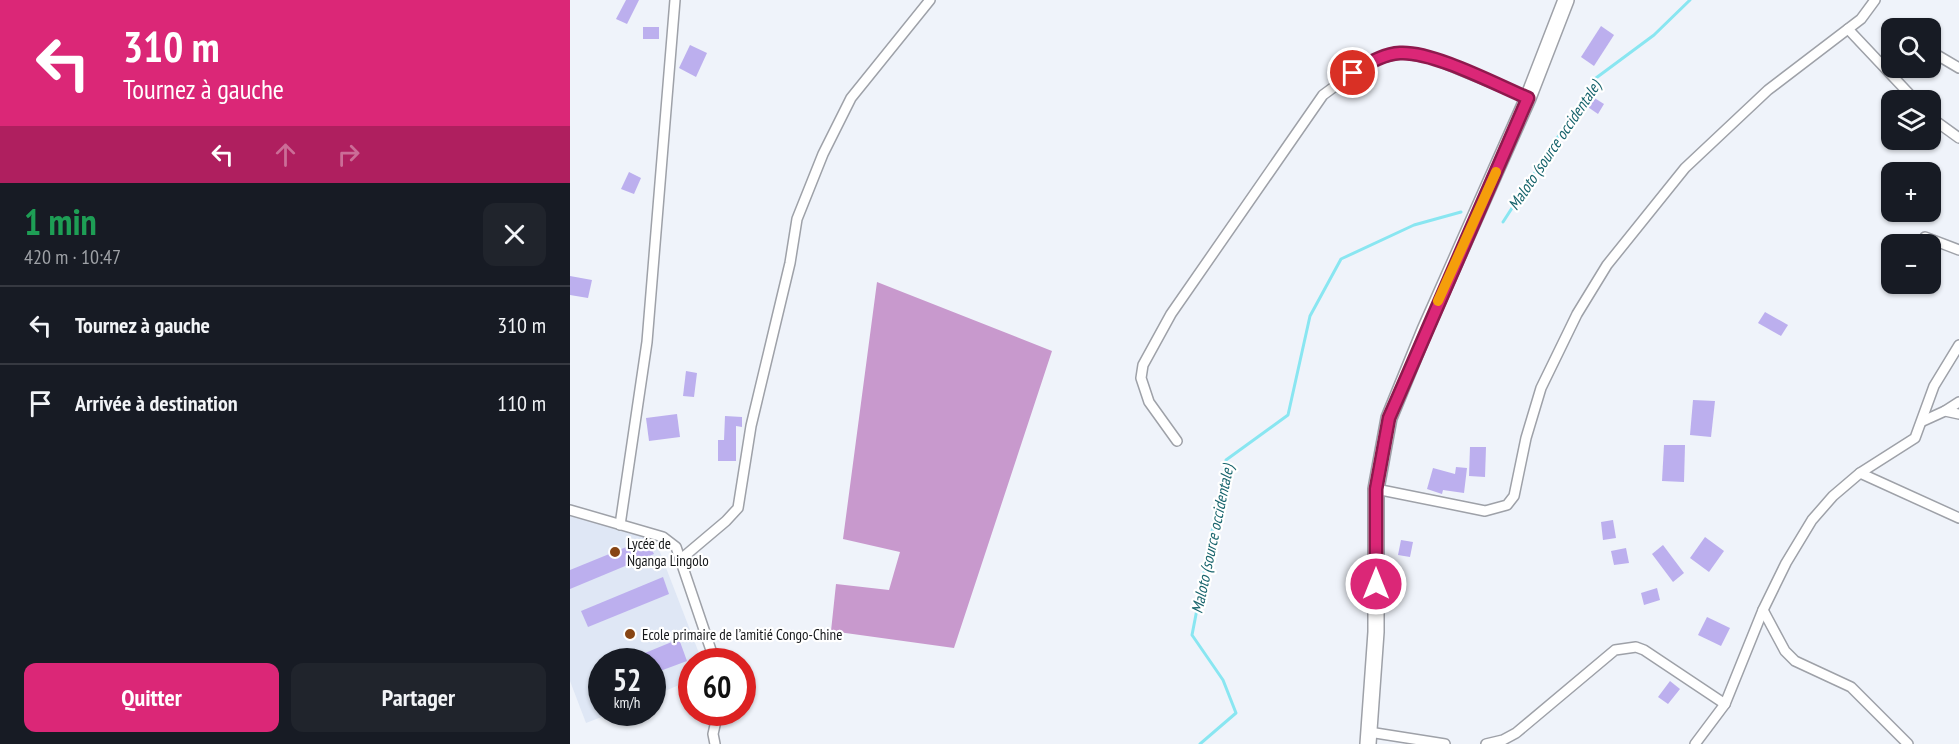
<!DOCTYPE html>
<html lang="fr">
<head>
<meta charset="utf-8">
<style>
	:root { --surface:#171b24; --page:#20242c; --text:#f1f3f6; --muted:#9ea1a6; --line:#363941; --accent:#db2777 }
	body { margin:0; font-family:"PT Sans Narrow",sans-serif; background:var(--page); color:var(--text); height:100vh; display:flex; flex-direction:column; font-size:22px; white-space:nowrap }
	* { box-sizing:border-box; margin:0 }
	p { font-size:20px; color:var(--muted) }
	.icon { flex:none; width:33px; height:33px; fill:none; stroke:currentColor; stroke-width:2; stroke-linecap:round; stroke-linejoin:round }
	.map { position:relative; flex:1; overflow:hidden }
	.side { display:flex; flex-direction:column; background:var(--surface); width:570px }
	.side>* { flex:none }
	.top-card { background:#db2777; color:#fff; overflow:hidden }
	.buttons { position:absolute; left:1311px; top:18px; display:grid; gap:12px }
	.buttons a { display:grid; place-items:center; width:60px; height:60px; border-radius:12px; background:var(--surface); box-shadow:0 2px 4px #0004; font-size:30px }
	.speed { position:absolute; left:18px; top:648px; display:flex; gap:12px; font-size:30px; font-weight:700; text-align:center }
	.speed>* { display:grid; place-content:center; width:78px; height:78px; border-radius:50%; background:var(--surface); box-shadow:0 2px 4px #0004; line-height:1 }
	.speed small { font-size:15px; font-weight:400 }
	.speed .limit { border:9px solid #d22; background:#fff; color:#111 }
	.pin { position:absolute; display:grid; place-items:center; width:51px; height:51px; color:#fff; margin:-26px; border:3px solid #fff; border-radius:50%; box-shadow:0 2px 6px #0007 }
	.me { position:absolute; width:66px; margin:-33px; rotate:0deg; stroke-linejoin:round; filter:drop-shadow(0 0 4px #0008) }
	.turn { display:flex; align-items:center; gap:21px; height:126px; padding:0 24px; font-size:27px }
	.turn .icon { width:78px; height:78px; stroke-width:2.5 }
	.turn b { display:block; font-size:42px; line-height:51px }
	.lanes { display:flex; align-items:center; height:57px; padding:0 24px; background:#0003; justify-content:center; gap:30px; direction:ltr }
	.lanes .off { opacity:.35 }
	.round { display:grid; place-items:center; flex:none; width:63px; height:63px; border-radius:12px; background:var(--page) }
	.summary { display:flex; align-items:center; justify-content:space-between; height:102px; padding:0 24px }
	h1 { font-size:36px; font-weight:600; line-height:45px; color:#1e9e55 }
	.primary-button { display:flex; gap:12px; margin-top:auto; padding:12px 24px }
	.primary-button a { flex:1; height:69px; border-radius:12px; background:var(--accent); color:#fff; font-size:24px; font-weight:600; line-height:69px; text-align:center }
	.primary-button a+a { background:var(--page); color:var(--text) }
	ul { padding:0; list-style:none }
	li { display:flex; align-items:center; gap:18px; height:78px; padding:0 24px; border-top:2px solid var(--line) }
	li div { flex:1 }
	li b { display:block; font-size:22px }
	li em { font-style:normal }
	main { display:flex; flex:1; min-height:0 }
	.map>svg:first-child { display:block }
</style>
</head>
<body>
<main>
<section class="side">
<div class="top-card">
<div class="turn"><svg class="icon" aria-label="left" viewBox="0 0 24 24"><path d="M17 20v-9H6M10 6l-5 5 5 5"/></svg><div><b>310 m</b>Tournez à gauche</div></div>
<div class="lanes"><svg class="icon" aria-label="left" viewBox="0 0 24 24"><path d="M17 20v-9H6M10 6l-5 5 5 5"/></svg><svg class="icon off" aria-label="ahead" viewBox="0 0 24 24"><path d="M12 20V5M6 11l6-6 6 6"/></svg><svg class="icon off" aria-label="right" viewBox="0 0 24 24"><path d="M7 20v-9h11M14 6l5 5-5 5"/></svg></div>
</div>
<div class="summary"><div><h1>1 min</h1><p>420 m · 10:47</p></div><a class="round"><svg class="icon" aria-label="close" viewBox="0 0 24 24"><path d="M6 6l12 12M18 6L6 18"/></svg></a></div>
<ul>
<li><svg class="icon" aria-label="left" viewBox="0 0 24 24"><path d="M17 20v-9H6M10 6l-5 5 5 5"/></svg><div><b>Tournez à gauche</b></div><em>310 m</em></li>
<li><svg class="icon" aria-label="arrive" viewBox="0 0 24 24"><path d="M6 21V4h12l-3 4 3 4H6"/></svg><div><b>Arrivée à destination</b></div><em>110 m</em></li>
</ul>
<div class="primary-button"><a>Quitter</a><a>Partager</a></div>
</section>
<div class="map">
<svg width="1389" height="744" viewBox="0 0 1389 744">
	<rect width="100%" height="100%" fill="#eff3fa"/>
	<polygon fill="#dfe7f5" points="0,510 83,534 132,661 122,662 121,680 83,696 82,662 32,662 32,712 42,713 16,723 0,681"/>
	<polygon fill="#c899cd" points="307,282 482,351 384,648 261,631 266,584 319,590 330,552 273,539"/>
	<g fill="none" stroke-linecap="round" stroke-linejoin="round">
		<g stroke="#89e6f1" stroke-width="3">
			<polyline points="933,222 1026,78 1084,35 1120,0"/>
			<polyline points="630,744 666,713 653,680 622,635 656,460 718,415 740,316 771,259 844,225 891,212"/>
		</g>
	</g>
	<g fill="#bcafee">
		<polygon points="56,0 69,0 57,24 46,19"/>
		<polygon points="1031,26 1044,35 1024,66 1011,57"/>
		<rect x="73" y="27" width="16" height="12"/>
		<polygon points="120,45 137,53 126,77 109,68"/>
		<polygon points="1018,94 1034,104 1028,114 1012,103"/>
		<polygon points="59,172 71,178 64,194 51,189"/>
		<polygon points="0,276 22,280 18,298 0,295"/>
		<polygon points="1195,312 1218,325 1211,336 1188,323"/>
		<polygon points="116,371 127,373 124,397 113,396"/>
		<polygon points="1123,400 1145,401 1141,437 1120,435"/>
		<polygon points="107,414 110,437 79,441 76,418"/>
		<polygon points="155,416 172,417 172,427 166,426 166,461 148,461 148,440 154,440"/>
		<polygon points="1094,445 1115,445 1114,482 1092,481"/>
		<polygon points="900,447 916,447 915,477 899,476"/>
		<polygon points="886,467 897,468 894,493 873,490 872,494 857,489 863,468 885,474"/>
		<polygon points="1043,520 1046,538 1033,540 1031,522"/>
		<polygon points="1135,537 1154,551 1139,572 1120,558"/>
		<polygon points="76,539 84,554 0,589 0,570"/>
		<polygon points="831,540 843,542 840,557 828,555"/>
		<polygon points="1093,545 1114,573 1103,582 1082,554"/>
		<polygon points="1056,548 1059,563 1044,565 1041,551"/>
		<polygon points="93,577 99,594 18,627 11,611"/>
		<polygon points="1087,588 1090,600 1074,605 1071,593"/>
		<polygon points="1137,617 1160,628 1151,646 1128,635"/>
		<polygon points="109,639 117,661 82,674 82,662 53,662"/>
		<polygon points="1100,681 1110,689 1098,704 1088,697"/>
	</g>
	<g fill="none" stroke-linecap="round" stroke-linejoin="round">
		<g stroke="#9ea1a8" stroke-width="12">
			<g id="minor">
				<polyline points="1278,29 1345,100"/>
				<polyline points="1367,55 1389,68"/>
				<polyline points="1360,117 1389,138"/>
				<polyline points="1355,237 1389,250"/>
				<polyline points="1375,411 1389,402"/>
				<polyline points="1353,421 1375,411 1389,414"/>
				<polyline points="607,441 579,402 571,378 573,365 601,314 753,95 798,62 830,53 861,58 958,98"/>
				<polyline points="1290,473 1389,518"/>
				<polyline points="806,489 915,511 937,505 944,496 956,438 971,388 1007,314 1037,265 1115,168 1198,90 1291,19 1305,0"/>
				<polyline points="0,510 93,537 106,547 145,662"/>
				<polyline points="50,525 77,342 105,0"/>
				<polyline points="111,559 156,521 168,508 181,426 220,263 227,219 253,154 281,98 360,0"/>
				<polyline points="1193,610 1215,651 1225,661 1281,687 1338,744"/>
				<polyline points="799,732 875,744"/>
				<polyline points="145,744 143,734 148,712"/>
				<polyline points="916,744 933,740 946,733 1045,650 1066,647 1074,650 1155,704"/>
				<polyline points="1125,744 1155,704 1193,610 1216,563 1242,520 1263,496 1290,473 1345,438 1364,386 1389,345"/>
			</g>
		</g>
		<g stroke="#9ea1a8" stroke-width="18">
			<polyline id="primary" points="798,744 806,632 806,489 819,418 855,330 958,98 996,0"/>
		</g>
		<use href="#minor" stroke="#fff" stroke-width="9"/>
		<use href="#primary" stroke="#fff" stroke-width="15"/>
	</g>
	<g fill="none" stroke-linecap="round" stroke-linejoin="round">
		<g stroke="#8e194d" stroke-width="15">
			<path id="route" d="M783 73C796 64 813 54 830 53 863 51 927 85 958 98L819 418 806 489V584"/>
		</g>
		<use href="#route" stroke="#db2777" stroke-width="10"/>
		<polyline stroke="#f59e0b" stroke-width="10" points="868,301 926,172"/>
	</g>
	<g fill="#874514" stroke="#fff" stroke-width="2">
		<circle cx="45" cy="552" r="6"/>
		<circle cx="60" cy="634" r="6"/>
	</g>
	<g text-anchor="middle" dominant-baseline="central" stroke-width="4.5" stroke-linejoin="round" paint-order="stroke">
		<g font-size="15" fill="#151719" stroke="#fff" text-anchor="start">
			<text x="57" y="543">Lycée de<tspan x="57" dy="17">Nganga Lingolo</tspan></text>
			<text x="72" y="634">Ecole primaire de l’amitié Congo-Chine</text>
		</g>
		<g font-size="16" font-style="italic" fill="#16636b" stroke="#fff">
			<text transform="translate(984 145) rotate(-56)">Maloto (source occidentale)</text>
			<text transform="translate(642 539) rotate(-78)">Maloto (source occidentale)</text>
		</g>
	</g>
</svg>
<div class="buttons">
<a><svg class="icon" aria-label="search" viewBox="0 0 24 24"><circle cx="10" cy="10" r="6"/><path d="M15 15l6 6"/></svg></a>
<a><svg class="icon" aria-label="layers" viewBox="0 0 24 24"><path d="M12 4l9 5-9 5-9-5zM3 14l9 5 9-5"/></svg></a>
<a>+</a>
<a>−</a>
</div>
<div class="speed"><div>52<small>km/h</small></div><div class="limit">60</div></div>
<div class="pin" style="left:783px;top:73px;background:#d93025"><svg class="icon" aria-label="arrive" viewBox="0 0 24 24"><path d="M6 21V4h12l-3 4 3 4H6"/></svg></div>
<svg class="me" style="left:806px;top:584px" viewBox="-20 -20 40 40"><circle r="17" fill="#db2777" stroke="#fff" stroke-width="3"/><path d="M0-11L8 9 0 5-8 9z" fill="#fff"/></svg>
</div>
</main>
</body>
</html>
